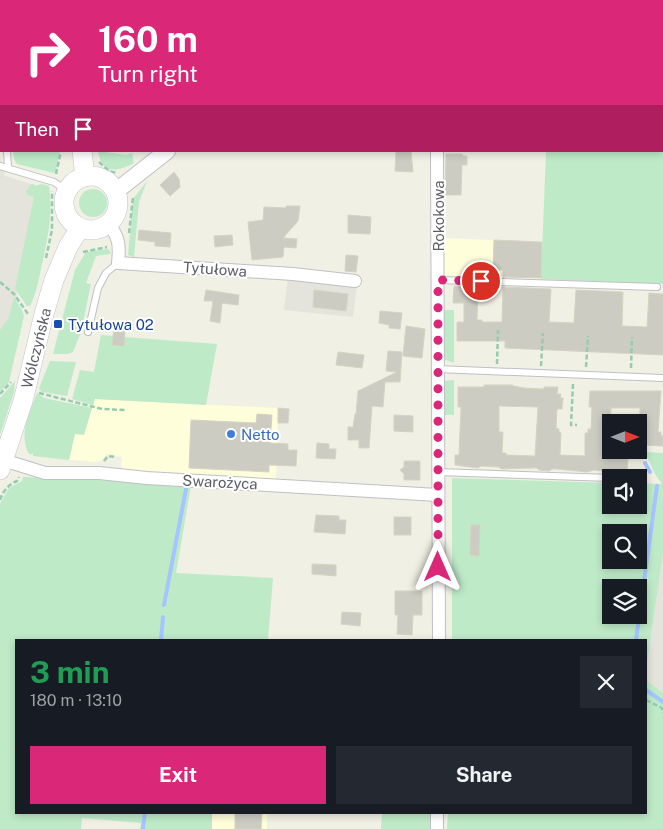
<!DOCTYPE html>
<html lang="en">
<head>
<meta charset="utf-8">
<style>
	:root { --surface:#171b24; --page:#242831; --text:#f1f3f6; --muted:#9ea1a6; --accent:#db2777 }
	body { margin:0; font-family:"Public Sans",sans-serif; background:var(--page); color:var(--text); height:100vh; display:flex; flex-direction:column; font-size:19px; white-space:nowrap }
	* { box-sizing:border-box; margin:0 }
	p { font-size:16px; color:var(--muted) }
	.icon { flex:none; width:28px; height:28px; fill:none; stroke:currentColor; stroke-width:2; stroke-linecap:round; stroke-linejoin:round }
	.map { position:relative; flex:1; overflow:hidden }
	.details { position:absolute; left:15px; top:639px; width:632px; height:175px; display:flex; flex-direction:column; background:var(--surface); border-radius:0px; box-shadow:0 2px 8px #0003 }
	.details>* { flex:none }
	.top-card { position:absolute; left:0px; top:0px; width:664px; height:152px; box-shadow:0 2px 8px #0003; background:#db2777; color:#fff; overflow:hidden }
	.needle { width:32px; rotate:90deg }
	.buttons { position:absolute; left:602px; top:414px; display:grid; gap:10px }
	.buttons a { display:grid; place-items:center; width:45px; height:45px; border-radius:0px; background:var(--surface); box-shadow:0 2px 8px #0003; font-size:25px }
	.pin { position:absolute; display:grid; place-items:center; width:42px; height:42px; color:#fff; margin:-21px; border:2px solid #fff; border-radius:50%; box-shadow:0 1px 5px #0007 }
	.me { position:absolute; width:55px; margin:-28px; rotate:0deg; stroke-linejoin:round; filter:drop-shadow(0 0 4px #0008) }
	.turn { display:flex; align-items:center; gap:18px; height:105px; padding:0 15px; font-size:22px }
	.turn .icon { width:65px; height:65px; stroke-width:2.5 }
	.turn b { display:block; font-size:35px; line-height:42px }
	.then { display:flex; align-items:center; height:48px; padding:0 15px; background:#0003; gap:10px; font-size:19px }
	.round { display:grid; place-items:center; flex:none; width:52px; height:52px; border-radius:0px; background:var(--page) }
	.overview { display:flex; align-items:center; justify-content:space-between; height:85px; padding:0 15px }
	h1 { font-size:30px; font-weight:700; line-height:38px; color:#1e9e55 }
	.primary-button { display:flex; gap:10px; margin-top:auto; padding:10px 15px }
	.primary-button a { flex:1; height:58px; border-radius:0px; background:var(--accent); color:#fff; font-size:20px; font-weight:700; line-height:58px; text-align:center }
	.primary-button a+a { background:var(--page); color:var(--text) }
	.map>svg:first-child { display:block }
</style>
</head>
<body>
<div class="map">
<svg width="663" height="829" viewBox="0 0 663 829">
	<rect width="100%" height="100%" fill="#f0f0e4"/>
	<g fill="#fffeda">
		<polygon points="442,238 542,242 541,279 442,275"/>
		<polygon points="95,399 278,408 276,481 187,477 123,469 121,466 122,457 107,454 102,460 96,462 69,460 75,433 84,434"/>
		<rect x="212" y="813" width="55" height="16"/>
	</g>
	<g fill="#e4e3dc">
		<polygon points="0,0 80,0 1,1 0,145"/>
		<polygon points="0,156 5,176 38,186 0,379"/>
		<polygon points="288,276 357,285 353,317 284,310"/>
		<polygon points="663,553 663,693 646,680 646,671"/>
	</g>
	<g fill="#beeac8" fill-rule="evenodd">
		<polygon points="13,151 60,151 56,171 54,173 17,164 14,159"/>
		<path d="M98 151 126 155 132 153 134 163C117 172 102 175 98 151Z"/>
		<polygon points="546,151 663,152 663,284 541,279"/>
		<polygon points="147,181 139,202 134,257 128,255 133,199"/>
		<path d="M34 184 35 186 42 184 49 186C53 213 48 238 42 264 39 278 37 292 30 306H27L15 289 34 197 28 195 26 192 30 185Z"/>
		<circle cx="93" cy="203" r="14"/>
		<polygon points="108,249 111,252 110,254 96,256 86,283 91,284 81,332 73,352 68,354 53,354 75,270 86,252"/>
		<polygon points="14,297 22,310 24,316 9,382 0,392 0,330 9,318"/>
		<polygon points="442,310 454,310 454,363 443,359"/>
		<polygon points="101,335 113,336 112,345 124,337 217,344 206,405 95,399 93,405 72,399 80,370 94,372"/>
		<polygon points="50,361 76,362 67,396 42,392 42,393 39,388"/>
		<polygon points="454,380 454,415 443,415 442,383 444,381"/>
		<polygon points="15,381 14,392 0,435 0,398"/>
		<path d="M37 393 44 398 92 408 84 435 75 434 69 460 33 456V454H29C18 433 30 413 37 393Z"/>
		<path d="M645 452 663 453V553L646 671V640H452V478L611 483V505H639V483L662 484 655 474ZM611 532H639V560H611ZM611 588H639V615H611Z"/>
		<path d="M23 477C79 478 135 482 191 486L176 573 273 578 268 640H16V812L212 813V829H140L141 823 82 818 81 829H0V504L9 488 22 481Z"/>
		<polygon points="646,680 663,693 663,829 447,829 448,813 646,812"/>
		<polygon points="382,813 433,813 433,829 381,829"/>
	</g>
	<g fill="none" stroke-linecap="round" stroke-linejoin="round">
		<g stroke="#a5c5ff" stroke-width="4">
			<polyline points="617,420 619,422"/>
			<polyline points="645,463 650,472"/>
			<polyline points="164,605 186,489"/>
			<polyline points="161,640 163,617"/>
			<polyline points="636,640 657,486"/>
			<polyline points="646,690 663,702"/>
			<polyline points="143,829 145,812"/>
		</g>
	</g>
	<g fill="#cdccc3" stroke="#d5d4c2" fill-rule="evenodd">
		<polygon points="396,151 411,151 413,172 395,171"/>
		<polygon points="446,154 462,154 463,156 467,156 467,165 462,165 461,195 445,195"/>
		<polygon points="174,172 179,179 180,187 170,196 160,185"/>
		<polygon points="286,206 300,206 298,221 283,238 297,239 296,248 284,247 283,257 252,260 248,222 263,220 264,207 286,208"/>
		<polygon points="348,215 371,217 370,234 348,233"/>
		<polygon points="139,230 171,233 170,247 155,246 155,242 138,240"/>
		<polygon points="232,235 233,245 215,247 214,236"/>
		<polygon points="494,240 542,242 541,278 503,277 503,270 493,269"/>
		<polygon points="346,255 358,256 356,272 345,271"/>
		<polygon points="454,286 478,286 477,320 482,320 482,322 502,322 503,287 551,289 549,322 574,323 576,290 623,292 622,326 647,327 649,293 663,294 663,355 505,348 505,341 457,341 457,322 464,322 464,303 453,303"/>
		<polygon points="206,290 239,295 238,305 222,303 220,323 210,321 213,301 204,301"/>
		<polygon points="314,290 348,294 346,311 313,307"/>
		<polygon points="380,311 402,313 400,329 389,328 389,325 379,323"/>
		<polygon points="406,326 425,329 422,358 403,356"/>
		<polygon points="114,328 125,329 124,346 112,345"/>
		<polygon points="388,351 402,352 400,382 385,382 383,407 372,406 369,448 359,448 359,440 348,440 348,427 353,427 355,414 356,414 358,391 397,372 386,371"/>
		<polygon points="338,352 364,355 362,368 336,365"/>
		<path d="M484 385H513V386L524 388 544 389V387H558L557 394H561L560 398H563L562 409H557L556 428 559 429V432L561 433 560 455 585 456V433H588V429H591L592 407H589L590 391H661L658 432H661V436H663V446L639 445 640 408H611L609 457 628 459 627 471 620 473 594 470 587 472 557 469H552L549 471 539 470 537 468H532L501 469 499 467 481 466 478 468 455 465V455H459L461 407H458V387H484ZM499 406 538 407 535 456 506 455V453H502L503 432H499Z"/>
		<polygon points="278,408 289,409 288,423 278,423"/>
		<polygon points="257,414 272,415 270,443 288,444 288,450 297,450 296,466 269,465 269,472 189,468 191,420 256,423"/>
		<polygon points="394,415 413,416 413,432 394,431"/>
		<polygon points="317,443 329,444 329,449 336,449 335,459 316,458"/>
		<polygon points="404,461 420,461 420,480 404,480 404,474 400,470 404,467"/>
		<polygon points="316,515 339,516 339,520 346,520 345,534 314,532"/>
		<rect x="394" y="517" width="17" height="18"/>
		<polygon points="471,525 480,525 479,556 470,555"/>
		<polygon points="312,564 336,565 336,576 312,574"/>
		<polygon points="395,591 422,591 422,615 413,615 412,635 397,634 398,615 395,615"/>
		<polygon points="342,612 361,613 360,626 341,624"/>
		<polygon points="235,812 262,812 261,829 235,829"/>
	</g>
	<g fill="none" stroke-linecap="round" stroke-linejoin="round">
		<g stroke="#bec0c6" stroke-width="8">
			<g id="service">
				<polyline points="662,146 663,146"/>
				<polyline points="7,151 8,168"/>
				<polyline points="0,166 54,182 67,191"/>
				<polyline points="438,280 657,287"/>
				<polyline points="88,332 98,288 106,273 118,263"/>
				<polyline points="438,369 663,378"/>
				<polyline points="438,472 611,478"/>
				<polyline points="639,479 643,479"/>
			</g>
		</g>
		<g stroke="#bec0c6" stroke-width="14">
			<g id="minor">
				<polyline points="438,1 438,0"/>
				<polyline points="437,151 439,640"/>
				<path d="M108 223C119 237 120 245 118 263L293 274 355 281"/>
				<polyline points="3,460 45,473 99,473 147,478 438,495"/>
				<polyline points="437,829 437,812"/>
			</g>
		</g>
		<g stroke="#bec0c6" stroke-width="18">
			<g id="tertiary">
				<polyline points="335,1 337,0"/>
				<polyline points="115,192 167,151"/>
			</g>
		</g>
		<g stroke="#c1c2cb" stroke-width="20">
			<g id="secondary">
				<polyline points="108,1 108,0"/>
				<polyline points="82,151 85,177"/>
				<circle cx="91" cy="203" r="27"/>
				<polyline points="0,470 23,401 44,314 54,280 68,247 80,228"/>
			</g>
		</g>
		<g stroke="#96cbb1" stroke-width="2.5" stroke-dasharray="5 2.5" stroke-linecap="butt">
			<polyline points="99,162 109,171 117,173"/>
			<polyline points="56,174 61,151"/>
			<polyline points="129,233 133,197"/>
			<polyline points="83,252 107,247"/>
			<polyline points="46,258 52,230 52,191"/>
			<polyline points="0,282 14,294 28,314"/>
			<polyline points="497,364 498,330"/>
			<polyline points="541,366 543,333"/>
			<polyline points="586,367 588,336"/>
			<polyline points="631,368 632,337"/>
			<polyline points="573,384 571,425 577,425"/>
			<polyline points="39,393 102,409 125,410"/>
			<polyline points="0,394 11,382"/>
			<polyline points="104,461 108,456 115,457"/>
			<path d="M0 500C3 491 9 484 17 481L19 477"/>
			<polyline points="646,700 662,708 663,713"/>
		</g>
		<use href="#service" stroke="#fff" stroke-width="6"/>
		<use href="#minor" stroke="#fff" stroke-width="12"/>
		<use href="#tertiary" stroke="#fff" stroke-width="16"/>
		<use href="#secondary" stroke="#fff" stroke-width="19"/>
	</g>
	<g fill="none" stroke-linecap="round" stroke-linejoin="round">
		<polyline stroke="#db2777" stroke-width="9" stroke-dasharray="0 16.2" points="438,567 438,280 481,281"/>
	</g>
	<rect fill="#1a4fb4" stroke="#fff" stroke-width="2" x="53" y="319" width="10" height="10" rx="2.5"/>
	<circle fill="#3f7fe0" stroke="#fff" stroke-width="2" cx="231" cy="434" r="5"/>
	<g text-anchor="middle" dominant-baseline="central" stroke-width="4" stroke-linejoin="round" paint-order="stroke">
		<g font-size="15" fill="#5c5e66" stroke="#fff">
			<text transform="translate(438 216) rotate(-90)">Rokokowa</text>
			<text transform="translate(215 269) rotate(4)">Tytułowa</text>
			<text transform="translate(36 348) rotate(-76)">Wólczyńska</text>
			<text transform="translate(220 482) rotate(3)">Swarożyca</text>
		</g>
		<g font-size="15" fill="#164399" stroke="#fff" text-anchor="start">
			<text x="68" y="324">Tytułowa 02</text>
		</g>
		<g font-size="15" fill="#366cbe" stroke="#fff" text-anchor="start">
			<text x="241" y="434">Netto</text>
		</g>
	</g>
</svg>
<div class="buttons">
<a><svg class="needle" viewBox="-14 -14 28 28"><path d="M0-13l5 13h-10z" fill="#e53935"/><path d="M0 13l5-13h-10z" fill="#9ea1a6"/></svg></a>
<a><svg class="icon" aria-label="sound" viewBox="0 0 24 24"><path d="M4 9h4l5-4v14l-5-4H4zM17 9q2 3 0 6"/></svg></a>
<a><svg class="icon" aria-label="search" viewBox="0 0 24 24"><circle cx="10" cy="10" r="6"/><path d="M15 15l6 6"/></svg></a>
<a><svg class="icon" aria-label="layers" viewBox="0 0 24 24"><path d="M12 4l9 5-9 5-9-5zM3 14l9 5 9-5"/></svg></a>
</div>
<div class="pin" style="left:481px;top:281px;background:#d93025"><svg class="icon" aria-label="arrive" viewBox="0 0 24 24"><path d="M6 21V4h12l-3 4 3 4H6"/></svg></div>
<svg class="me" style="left:438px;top:567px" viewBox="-20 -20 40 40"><path d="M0-17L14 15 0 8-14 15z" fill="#db2777" stroke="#fff" stroke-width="4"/></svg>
<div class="top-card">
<div class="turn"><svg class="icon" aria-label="right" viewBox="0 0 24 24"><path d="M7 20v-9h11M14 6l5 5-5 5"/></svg><div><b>160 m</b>Turn right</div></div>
<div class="then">Then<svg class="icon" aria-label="arrive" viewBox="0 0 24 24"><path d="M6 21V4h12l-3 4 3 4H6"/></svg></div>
</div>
<section class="details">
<div class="overview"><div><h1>3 min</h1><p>180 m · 13:10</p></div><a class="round"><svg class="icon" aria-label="close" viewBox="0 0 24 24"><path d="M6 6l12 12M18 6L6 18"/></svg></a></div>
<div class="primary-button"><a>Exit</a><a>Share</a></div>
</section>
</div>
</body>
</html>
